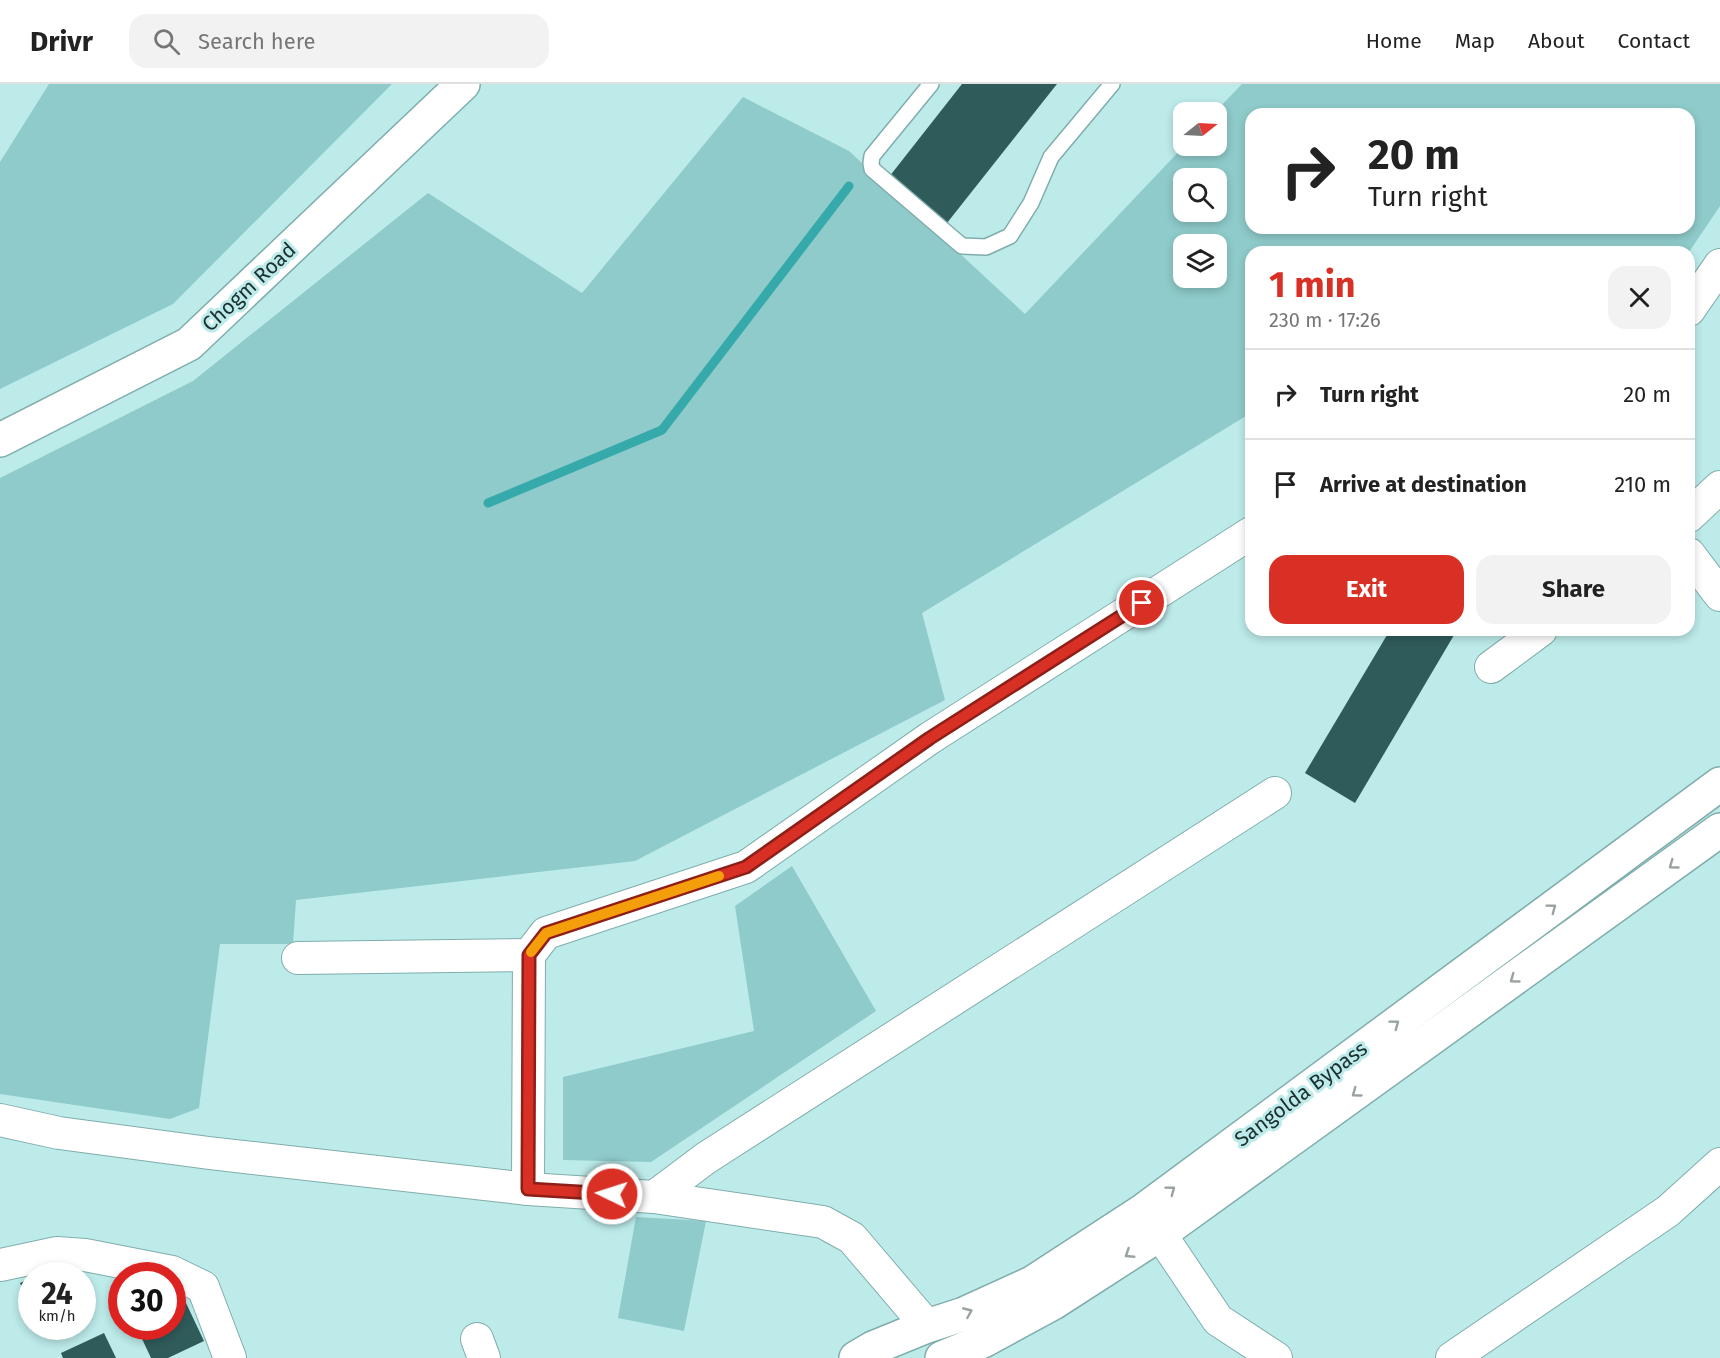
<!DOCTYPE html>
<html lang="en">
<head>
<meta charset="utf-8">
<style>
	:root { --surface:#fff; --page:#f2f2f2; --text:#222; --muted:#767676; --line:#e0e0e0; --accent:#d93025 }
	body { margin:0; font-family:"Fira Sans",sans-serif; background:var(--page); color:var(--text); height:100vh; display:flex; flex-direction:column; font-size:22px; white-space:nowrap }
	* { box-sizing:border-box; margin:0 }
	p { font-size:20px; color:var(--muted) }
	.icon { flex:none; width:33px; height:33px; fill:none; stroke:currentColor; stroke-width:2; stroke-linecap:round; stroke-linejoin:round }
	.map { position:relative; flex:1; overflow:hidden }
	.panel { position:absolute; left:1245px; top:162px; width:450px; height:390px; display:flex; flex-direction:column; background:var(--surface); border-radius:18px; box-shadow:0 3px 9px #0003 }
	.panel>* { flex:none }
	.top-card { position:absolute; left:1245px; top:24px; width:450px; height:126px; border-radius:18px; box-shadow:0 3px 9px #0003; background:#fff; color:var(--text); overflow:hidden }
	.needle { width:39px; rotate:72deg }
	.controls { position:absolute; left:1173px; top:18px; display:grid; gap:12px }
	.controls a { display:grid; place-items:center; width:54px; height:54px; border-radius:12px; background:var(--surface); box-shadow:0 3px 9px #0003; font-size:30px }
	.speed { position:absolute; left:18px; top:1178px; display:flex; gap:12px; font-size:30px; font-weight:700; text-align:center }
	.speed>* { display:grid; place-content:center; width:78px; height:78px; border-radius:50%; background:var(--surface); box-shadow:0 3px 9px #0003; line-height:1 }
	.speed small { font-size:15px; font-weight:400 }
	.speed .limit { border:9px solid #d22; background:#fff; color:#111 }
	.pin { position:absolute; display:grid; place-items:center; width:51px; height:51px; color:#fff; margin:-26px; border:3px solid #fff; border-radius:50%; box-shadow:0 2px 6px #0007 }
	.me { position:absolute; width:66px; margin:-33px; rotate:274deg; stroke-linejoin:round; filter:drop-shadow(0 0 4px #0008) }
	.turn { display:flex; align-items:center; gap:21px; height:126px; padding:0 24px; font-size:27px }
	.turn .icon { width:78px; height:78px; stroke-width:2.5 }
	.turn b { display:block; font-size:42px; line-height:51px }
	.round { display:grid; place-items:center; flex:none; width:63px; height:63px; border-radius:18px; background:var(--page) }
	.overview { display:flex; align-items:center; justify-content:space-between; height:102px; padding:0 24px }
	h1 { font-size:36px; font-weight:700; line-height:45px; color:var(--accent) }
	.action { display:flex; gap:12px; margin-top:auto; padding:12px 24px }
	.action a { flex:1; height:69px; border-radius:18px; background:var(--accent); color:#fff; font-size:24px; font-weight:700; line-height:69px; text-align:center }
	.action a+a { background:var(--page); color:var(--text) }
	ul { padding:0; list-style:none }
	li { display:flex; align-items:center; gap:18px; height:90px; padding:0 24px; border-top:2px solid var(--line) }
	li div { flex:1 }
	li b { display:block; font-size:22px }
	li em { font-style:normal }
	header { display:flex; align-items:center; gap:36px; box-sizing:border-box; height:84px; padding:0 30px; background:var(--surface); border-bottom:2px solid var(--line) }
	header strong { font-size:28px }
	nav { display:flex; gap:33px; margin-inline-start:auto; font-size:21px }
	.search { width:420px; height:54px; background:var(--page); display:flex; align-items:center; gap:15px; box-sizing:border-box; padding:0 21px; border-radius:18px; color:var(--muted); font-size:22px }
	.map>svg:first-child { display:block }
</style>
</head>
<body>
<header>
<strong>Drivr</strong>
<div class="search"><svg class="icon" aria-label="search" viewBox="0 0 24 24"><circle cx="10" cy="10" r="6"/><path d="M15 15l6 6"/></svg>Search here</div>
<nav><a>Home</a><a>Map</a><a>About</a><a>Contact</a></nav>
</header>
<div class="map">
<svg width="1720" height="1274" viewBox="0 0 1720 1274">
	<rect width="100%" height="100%" fill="#bcebea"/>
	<g fill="#8ecbca" fill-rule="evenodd">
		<polygon points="49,0 392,0 173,220 0,305 0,78"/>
		<path d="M1242 0H1720V122L1689 168H1251V329L922 529 945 616 635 777 296 816 293 860H220L199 1024 170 1035 0 1010V394L193 297 428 109 582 209 743 13 849 67 1025 230 1184 62H1216V28H1215ZM1251 30H1689V144H1251ZM1184 94H1216V128H1184ZM1184 160H1216V194H1184Z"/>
		<polygon points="792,782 876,927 651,1078 563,1076 563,993 754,947 735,822"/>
		<polygon points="636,1133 706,1137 684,1247 618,1234"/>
	</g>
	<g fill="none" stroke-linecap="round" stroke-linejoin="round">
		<polyline stroke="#36aaaa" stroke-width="9" points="488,419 662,346 849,102"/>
	</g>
	<g fill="#305b5b">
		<polygon points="962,0 1057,0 947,139 889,93"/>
		<polygon points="1390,546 1457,546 1355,719 1305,689"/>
		<polygon points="72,1175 80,1191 37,1191"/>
		<polygon points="32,1194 32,1225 20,1199"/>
		<polygon points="82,1197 91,1215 82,1219"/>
		<polygon points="177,1200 204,1257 168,1274 151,1274 136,1242 172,1242 172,1202"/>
		<polygon points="104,1249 116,1274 63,1274 61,1269"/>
	</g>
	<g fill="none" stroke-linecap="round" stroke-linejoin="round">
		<g stroke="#80adac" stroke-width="18">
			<polyline id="service" points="931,0 872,72 871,79 872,85 962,162 986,163 1010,152 1031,119 1051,73 1112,0"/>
		</g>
		<g stroke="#80adac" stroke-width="34">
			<g id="minor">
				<polyline points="1689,226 1720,181"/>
				<polyline points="1689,432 1720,403"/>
				<polyline points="1689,470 1720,511"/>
				<polyline points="1491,583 1541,546"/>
				<polyline points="529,871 546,849 746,783 930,654 1251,449"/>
				<polyline points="298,874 529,871 528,1105"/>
				<polyline points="0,1036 59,1049 209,1069 528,1105 654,1113 823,1138 852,1154 927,1242"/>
				<polyline points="654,1113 706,1074 1275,709"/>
				<polyline points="1146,1129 1218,1236 1276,1274"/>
				<polyline points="0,1181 57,1169 85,1171 172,1188 203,1203 230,1274"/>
				<polyline points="477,1255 484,1274"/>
				<polyline points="1452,1274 1668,1127 1720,1080"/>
			</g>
		</g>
		<g stroke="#80adac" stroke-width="36">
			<g id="primary">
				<polyline points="0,356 189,260 463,0"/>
				<polyline points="942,1274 983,1257 1053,1219 1160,1150 1720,746"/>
			</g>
		</g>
		<g stroke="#80adac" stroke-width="36">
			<polyline id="trunk" points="856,1274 873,1264 927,1242 964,1230 1032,1199 1144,1126 1720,700"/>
		</g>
		<use href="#service" stroke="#fff" stroke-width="15"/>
		<use href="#minor" stroke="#fff" stroke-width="32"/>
		<use href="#primary" stroke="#fff" stroke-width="33"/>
		<use href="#trunk" stroke="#fff" stroke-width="33"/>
	</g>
	<defs><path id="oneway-chevron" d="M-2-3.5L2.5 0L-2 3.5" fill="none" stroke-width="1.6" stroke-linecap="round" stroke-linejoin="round" transform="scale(1.5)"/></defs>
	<g stroke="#99a2a1">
		<use href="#oneway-chevron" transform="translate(1673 781) rotate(144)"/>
		<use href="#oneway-chevron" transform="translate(1552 824) rotate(-37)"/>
		<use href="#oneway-chevron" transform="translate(1514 895) rotate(144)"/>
		<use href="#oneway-chevron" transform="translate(1395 940) rotate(-37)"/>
		<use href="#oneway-chevron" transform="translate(1356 1009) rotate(144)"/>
		<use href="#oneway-chevron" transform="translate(1171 1106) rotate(-37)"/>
		<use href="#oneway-chevron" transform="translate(1129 1170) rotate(147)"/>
		<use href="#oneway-chevron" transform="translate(968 1228) rotate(-23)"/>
	</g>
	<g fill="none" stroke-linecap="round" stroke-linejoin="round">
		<g stroke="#8d1f18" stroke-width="15">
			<polyline id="route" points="612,1110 528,1105 529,871 546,849 746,783 930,654 1142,519"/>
		</g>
		<use href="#route" stroke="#d93025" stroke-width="10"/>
		<polyline stroke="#f59e0b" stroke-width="10" points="531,868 546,849 719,792"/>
	</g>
	<g text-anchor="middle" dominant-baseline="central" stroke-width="6" stroke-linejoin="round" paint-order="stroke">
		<g font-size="21" fill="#1d302f" stroke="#bcebea">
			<text transform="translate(249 203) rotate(-43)">Chogm Road</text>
			<text transform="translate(1301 1010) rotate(-37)">Sangolda Bypass</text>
		</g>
	</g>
</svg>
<div class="controls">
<a><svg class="needle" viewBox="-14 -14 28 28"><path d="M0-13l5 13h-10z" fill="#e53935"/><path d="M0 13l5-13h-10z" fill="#767676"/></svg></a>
<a><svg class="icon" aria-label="search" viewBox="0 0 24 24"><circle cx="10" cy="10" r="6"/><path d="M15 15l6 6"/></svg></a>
<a><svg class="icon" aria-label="layers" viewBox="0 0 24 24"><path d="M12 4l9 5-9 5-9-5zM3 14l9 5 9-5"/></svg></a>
</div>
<div class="speed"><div>24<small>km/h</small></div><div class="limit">30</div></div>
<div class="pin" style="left:1142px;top:519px;background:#d93025"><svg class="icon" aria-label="arrive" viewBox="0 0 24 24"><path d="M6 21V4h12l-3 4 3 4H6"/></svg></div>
<svg class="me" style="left:612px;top:1110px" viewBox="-20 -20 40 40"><circle r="17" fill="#d93025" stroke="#fff" stroke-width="3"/><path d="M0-11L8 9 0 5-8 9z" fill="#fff"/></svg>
<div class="top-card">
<div class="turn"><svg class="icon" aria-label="right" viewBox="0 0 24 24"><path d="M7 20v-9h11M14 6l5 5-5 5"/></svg><div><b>20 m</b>Turn right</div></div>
</div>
<section class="panel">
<div class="overview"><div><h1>1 min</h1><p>230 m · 17:26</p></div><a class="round"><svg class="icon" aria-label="close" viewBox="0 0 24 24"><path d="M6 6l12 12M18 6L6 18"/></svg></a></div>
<ul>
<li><svg class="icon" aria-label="right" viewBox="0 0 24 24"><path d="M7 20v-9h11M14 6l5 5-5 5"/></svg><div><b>Turn right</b></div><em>20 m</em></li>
<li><svg class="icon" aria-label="arrive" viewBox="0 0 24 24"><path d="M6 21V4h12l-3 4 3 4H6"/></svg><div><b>Arrive at destination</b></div><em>210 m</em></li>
</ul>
<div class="action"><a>Exit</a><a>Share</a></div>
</section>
</div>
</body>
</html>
